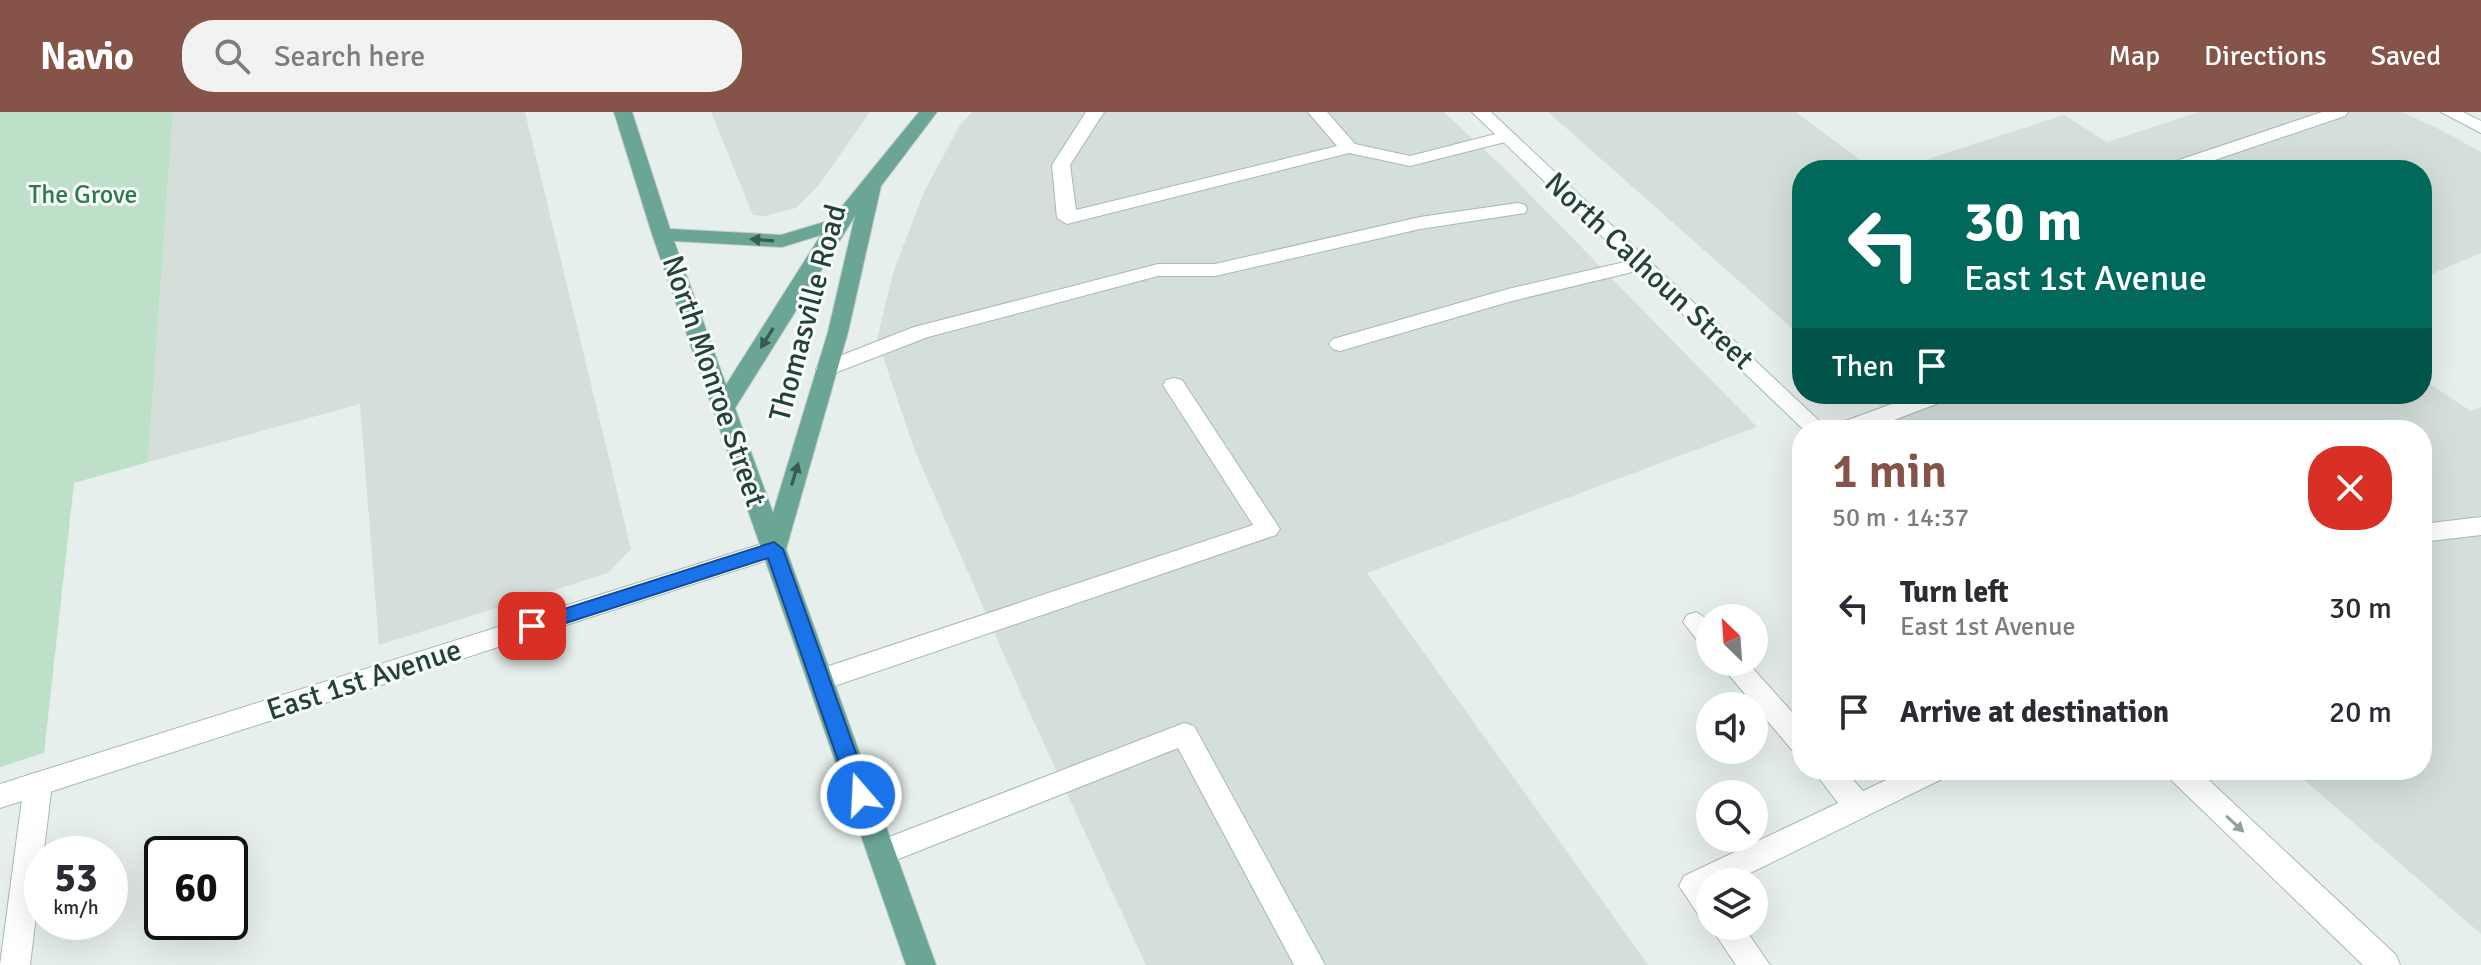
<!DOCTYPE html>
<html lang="en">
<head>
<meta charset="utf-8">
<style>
	:root { --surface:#fff; --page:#f2f2f3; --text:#2b2b33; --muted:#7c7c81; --accent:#855347 }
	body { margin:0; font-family:Signika,sans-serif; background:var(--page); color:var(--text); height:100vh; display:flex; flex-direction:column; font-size:30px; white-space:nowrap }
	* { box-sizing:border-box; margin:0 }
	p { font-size:26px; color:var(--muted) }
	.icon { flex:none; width:44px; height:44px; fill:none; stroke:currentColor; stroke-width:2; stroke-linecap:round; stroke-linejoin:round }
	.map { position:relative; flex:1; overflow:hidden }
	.details { position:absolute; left:1792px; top:308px; width:640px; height:360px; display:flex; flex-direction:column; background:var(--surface); border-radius:32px; box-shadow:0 8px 32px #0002 }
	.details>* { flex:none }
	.guide { position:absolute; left:1792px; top:48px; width:640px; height:244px; border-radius:32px; box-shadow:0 8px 32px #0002; background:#00695c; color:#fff; overflow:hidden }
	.needle { width:52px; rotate:335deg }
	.controls { position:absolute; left:1696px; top:492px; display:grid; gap:16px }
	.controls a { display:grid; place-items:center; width:72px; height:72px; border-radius:50%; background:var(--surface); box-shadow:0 8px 32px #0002; font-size:40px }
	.speed { position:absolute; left:24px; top:724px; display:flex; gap:16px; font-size:40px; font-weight:700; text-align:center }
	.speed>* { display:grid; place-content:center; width:104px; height:104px; border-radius:50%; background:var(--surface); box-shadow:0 8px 32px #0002; line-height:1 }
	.speed small { font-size:20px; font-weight:400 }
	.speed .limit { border:4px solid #111; border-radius:12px; background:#fff; color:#111 }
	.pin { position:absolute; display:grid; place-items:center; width:68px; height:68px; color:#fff; margin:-34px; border-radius:16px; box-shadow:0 4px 12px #0006 }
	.me { position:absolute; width:88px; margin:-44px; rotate:341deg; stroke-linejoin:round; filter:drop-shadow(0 0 6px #0008) }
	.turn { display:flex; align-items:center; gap:28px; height:168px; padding:0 40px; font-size:36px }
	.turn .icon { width:104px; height:104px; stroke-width:2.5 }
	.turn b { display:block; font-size:56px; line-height:68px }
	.then { display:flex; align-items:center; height:76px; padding:0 40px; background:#0003; gap:16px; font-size:30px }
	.round { display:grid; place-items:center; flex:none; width:84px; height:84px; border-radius:32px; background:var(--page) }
	.head { display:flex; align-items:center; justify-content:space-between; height:136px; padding:0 40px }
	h1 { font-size:48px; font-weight:600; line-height:60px; color:var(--accent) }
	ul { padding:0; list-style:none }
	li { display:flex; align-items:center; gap:24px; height:104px; padding:0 40px }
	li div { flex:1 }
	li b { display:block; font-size:30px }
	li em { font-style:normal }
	header { display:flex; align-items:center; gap:48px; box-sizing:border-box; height:112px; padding:0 40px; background:var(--accent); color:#fff }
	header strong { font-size:38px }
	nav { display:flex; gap:44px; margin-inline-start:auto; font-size:28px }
	.search { width:560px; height:72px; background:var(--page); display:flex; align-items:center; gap:20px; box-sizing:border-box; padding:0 28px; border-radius:32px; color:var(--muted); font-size:30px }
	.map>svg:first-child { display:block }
</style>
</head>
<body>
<header>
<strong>Navio</strong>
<div class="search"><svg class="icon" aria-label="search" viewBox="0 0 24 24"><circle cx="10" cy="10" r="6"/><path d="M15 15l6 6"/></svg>Search here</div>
<nav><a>Map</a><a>Directions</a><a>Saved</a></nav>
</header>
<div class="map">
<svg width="2481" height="853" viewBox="0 0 2481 853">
	<rect width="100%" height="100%" fill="#e6efeb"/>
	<g fill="#d4dfda">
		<polygon points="173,0 525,0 631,437 608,461 379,533 360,292 148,350"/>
		<polygon points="711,0 870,0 818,74 796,96 765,104 753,103"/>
		<polygon points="972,0 1444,0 1505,57 1757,315 1367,461 1648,853 1146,853 1022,584 915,339 877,227 894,158 925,78 960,13"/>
		<polygon points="1548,0 1796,0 1874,58 1802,58 1802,225"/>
		<polygon points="2199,0 2402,0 2437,16 2481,40 2481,141 2422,166 2422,58 1894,58 2064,3 2107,30"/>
		<polygon points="2422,267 2471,299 2481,295 2481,822 2293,658 2422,658 2422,318 1907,318 1866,282 2422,282"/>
	</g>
	<polygon fill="#bfe0c8" points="0,0 173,0 148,350 74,371 44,641 0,655"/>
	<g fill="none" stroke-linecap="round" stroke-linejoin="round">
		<g stroke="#a8b8b2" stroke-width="2">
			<g id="lane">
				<polygon points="1086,0 1104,0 1070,53 1076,98 1337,34 1308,0 1327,0 1355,32 1410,44 1507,19 1516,24 1513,28 1410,54 1349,41 1067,112 1057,106 1052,53"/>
				<polygon points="2322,0 2348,0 2345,4 2185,58 2158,58 2161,54"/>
				<polygon points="1518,91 1525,93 1527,97 1525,101 1420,117 1215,164 1158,164 928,225 827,264 819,262 816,257 819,252 914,215 1158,152 1215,152 1420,105"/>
				<polygon points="1642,146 1649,148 1652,152 1649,156 1512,189 1340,239 1333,237 1329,232 1333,227 1508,177"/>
				<polygon points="1174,266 1182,268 1276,411 1280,417 1276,423 820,579 811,576 807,568 811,560 1253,413 1163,273 1166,268"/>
				<polygon points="1919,282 1952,282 1949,287 1868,318 1834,318 1837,312"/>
				<polygon points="2481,405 2481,423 2422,430 2422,412"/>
				<polygon points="1696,500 1710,509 1710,536 1701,533 1683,510 1687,503"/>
				<polygon points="1718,550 1747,550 1802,611 1802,642 1792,638"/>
				<polygon points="1184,611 1194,614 1325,853 1294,853 1178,636 881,754 871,750 867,741 871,732"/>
				<polygon points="1813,658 1844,658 1863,679 1907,658 1948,658 1944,666 1732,770 1710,770 1710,809 1700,805 1679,774 1684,764 1838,691"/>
				<polygon points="38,660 48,663 52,672 30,853 0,853 24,672 28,663"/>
				<polygon points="1710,814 1743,814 1770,853 1736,853"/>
			</g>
		</g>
		<g stroke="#a8b8b2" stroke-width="2">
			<polygon id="street" points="774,428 783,431 786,437 783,443 0,696 0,672"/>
		</g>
		<g stroke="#a4bbb3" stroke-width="2">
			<g id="secondary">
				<polygon points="1472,0 1491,0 1829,318 1804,318"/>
				<polygon points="2441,0 2463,0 2481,9 2481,21"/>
				<polygon points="2165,658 2198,658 2396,843 2400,853 2363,853 2169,666"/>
			</g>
		</g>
		<g stroke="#c2cac8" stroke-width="2">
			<path id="primary" d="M614 0H632L670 117 781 123 831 108 919 0H937L881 74 848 220 786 437 936 853H906L652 122ZM855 104 828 220 773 401 735 296ZM821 123 726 273 674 129 782 135Z"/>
		</g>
		<use href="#lane" fill="#fff" fill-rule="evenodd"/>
		<use href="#street" fill="#fff" fill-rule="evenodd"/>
		<use href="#secondary" fill="#fff" fill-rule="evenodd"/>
		<use href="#primary" fill="#6aa596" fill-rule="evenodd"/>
	</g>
	<defs><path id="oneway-solid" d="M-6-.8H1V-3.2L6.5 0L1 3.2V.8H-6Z" transform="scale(2)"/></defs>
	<g fill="#365b51">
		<use href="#oneway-solid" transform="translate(762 128) rotate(-176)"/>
		<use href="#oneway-solid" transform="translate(767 226) rotate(122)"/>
		<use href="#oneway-solid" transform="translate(795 362) rotate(-73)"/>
	</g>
	<use fill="#92a09c" href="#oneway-solid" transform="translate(2235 712) rotate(43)"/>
	<polygon fill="#1a73e8" stroke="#114b97" stroke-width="2" points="774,430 783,437 871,683 868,690 861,693 853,690 850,683 768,446 532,522 526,520 523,514 526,509"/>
	<g text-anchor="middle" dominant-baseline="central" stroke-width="6" stroke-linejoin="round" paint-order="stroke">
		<g font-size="26" fill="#2d7a4b" stroke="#f7fbf9">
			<text x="83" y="83">The Grove</text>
		</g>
		<g font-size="30" fill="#24423a" stroke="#f7fbf9">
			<text transform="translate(1649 159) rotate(43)">North Calhoun Street</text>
			<text transform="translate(808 201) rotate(-75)">Thomasville Road</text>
			<text transform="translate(714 269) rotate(71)">North Monroe Street</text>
			<text transform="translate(364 568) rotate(-18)">East 1st Avenue</text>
		</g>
	</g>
</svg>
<div class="controls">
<a><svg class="needle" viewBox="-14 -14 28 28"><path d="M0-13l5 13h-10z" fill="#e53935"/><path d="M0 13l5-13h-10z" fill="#7c7c81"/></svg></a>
<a><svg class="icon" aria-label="sound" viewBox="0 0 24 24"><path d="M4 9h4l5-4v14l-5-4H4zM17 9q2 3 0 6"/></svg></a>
<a><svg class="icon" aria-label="search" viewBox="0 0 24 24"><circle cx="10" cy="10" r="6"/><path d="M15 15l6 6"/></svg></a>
<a><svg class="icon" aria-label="layers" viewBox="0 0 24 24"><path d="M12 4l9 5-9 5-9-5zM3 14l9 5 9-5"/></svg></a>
</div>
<div class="speed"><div>53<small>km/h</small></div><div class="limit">60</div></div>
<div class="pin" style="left:532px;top:514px;background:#d93025"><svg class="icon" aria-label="arrive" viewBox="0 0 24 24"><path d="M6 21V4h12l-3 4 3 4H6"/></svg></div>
<svg class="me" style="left:861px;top:683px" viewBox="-20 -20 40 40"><circle r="17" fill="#1a73e8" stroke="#fff" stroke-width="3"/><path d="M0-11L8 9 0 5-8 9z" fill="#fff"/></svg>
<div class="guide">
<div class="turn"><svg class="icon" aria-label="left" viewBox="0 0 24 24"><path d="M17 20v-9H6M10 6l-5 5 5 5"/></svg><div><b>30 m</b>East 1st Avenue</div></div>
<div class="then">Then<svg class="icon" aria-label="arrive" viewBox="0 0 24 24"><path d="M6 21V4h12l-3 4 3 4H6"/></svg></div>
</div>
<section class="details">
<div class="head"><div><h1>1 min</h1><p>50 m · 14:37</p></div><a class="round" style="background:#d93025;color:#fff"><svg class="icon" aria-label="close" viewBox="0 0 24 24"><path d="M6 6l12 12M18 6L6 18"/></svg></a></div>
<ul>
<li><svg class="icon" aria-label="left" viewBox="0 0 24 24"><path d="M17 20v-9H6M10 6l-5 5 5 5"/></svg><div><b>Turn left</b><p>East 1st Avenue</p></div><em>30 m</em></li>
<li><svg class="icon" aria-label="arrive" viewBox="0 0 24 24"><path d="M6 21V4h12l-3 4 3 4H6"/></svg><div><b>Arrive at destination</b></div><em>20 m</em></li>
</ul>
</section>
</div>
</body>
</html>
